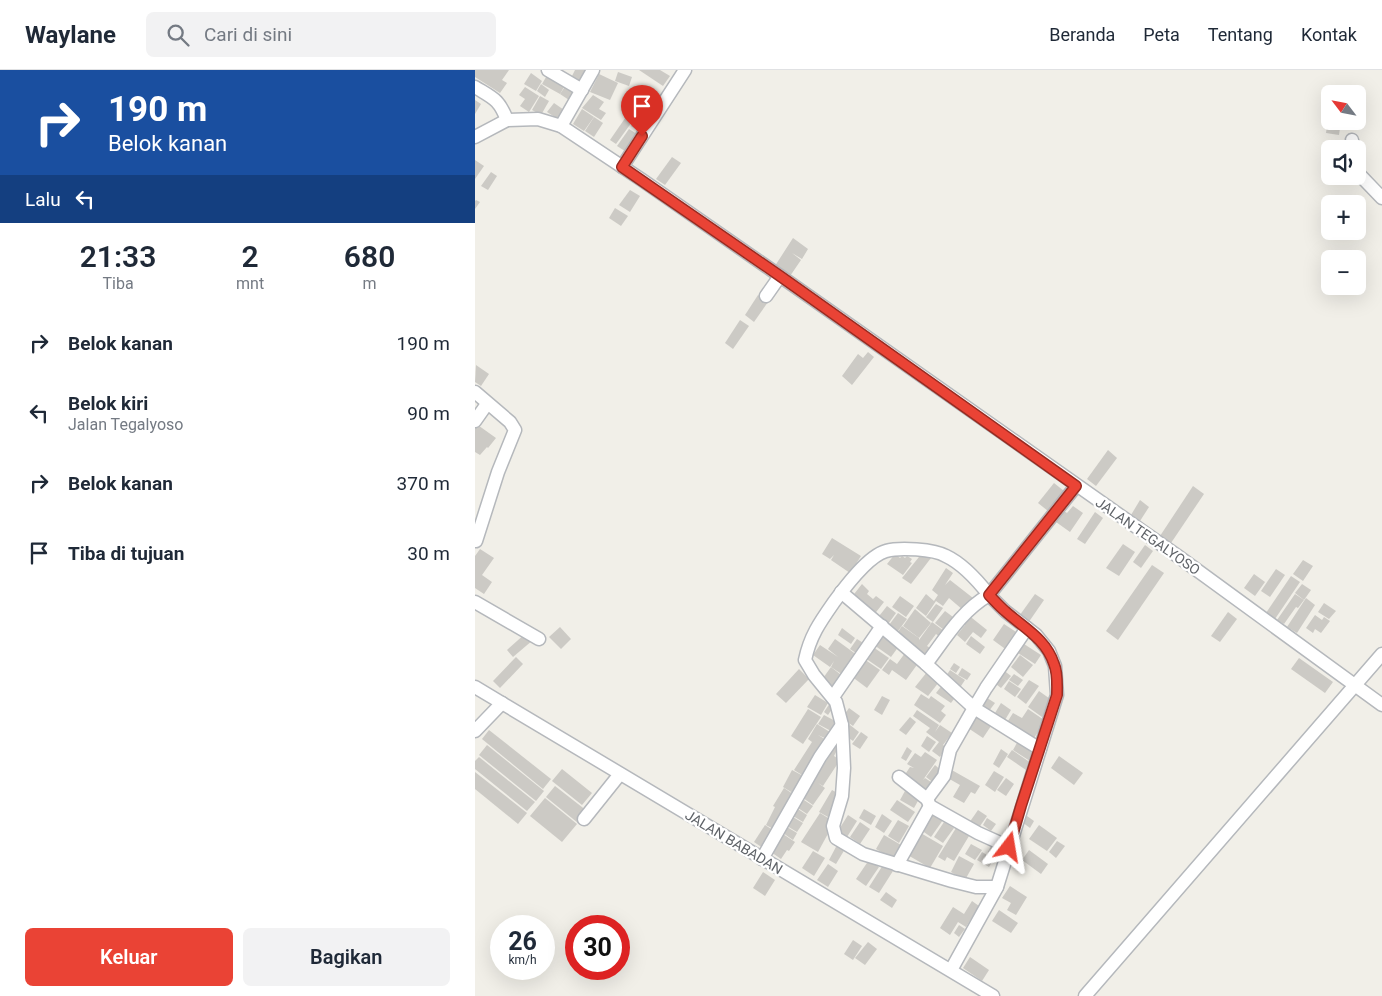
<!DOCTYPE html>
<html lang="id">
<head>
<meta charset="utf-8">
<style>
	:root { --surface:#fff; --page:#f2f2f3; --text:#1f2937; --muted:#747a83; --line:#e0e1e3; --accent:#ea4335 }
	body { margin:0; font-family:Roboto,sans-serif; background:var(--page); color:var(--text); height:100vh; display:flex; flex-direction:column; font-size:19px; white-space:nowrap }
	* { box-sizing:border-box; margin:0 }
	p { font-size:16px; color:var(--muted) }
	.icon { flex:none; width:28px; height:28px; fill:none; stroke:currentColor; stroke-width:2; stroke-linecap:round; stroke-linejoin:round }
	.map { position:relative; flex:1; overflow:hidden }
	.details { display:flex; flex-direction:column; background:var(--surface); width:475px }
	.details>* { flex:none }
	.guide { background:#1a4fa0; color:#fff; overflow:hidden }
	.needle { width:32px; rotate:302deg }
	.fabs { position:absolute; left:846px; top:15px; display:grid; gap:10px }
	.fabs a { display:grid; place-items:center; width:45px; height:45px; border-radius:8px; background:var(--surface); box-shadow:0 5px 20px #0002; font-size:25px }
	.speed { position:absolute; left:15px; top:845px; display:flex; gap:10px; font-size:25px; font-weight:700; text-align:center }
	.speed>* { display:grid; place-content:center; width:65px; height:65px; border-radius:50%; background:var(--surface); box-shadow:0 5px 20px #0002; line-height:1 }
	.speed small { font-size:12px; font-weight:400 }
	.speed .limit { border:8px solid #d22; background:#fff; color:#111 }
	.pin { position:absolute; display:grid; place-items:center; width:42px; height:42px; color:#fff; margin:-51px -21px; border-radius:50% 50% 50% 0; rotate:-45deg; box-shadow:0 0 5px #0007 }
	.pin .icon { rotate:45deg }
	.me { position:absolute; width:55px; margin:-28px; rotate:14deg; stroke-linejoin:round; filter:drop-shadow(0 0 4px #0008) }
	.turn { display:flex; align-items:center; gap:18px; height:105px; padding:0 25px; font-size:22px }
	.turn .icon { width:65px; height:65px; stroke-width:2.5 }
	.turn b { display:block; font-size:35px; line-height:42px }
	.then { display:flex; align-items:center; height:48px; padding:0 25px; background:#0003; gap:10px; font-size:19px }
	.eta { display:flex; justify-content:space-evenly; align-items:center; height:85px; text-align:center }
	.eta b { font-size:30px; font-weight:600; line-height:35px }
	.primary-button { display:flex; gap:10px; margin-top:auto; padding:10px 25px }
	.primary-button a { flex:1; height:58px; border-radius:8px; background:var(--accent); color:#fff; font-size:20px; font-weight:600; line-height:58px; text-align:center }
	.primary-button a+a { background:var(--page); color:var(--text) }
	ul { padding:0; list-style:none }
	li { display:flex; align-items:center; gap:15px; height:70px; padding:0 25px }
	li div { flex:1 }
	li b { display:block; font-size:19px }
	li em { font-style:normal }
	header { display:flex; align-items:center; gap:30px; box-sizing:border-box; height:70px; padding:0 25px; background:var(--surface); border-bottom:1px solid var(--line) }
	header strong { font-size:24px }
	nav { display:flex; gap:28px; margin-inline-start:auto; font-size:18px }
	.search { width:350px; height:45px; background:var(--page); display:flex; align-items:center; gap:12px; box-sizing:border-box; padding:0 18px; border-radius:8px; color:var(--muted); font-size:19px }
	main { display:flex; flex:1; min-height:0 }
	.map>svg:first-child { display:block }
</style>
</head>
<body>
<header>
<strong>Waylane</strong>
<div class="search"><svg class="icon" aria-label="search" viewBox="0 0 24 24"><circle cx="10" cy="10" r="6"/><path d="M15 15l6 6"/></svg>Cari di sini</div>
<nav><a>Beranda</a><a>Peta</a><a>Tentang</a><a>Kontak</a></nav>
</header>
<main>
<section class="details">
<div class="guide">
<div class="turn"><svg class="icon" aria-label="right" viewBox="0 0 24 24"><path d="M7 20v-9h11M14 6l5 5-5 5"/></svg><div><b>190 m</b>Belok kanan</div></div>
<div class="then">Lalu<svg class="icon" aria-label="left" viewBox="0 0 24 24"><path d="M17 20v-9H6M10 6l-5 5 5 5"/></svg></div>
</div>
<div class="eta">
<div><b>21:33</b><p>Tiba</p></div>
<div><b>2</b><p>mnt</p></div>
<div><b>680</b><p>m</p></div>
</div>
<ul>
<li><svg class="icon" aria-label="right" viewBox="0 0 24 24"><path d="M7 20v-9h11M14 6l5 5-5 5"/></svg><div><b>Belok kanan</b></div><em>190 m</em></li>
<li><svg class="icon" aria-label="left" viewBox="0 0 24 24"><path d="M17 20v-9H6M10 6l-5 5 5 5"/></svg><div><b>Belok kiri</b><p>Jalan Tegalyoso</p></div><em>90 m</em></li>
<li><svg class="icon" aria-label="right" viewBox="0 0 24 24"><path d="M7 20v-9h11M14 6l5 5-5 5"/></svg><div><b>Belok kanan</b></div><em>370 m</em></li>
<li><svg class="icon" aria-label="arrive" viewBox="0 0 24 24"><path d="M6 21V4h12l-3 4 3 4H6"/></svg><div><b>Tiba di tujuan</b></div><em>30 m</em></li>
</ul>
<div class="primary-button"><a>Keluar</a><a>Bagikan</a></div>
</section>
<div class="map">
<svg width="907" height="926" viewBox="0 0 907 926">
	<rect width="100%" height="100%" fill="#f1efe8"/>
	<g fill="#cccac5">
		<polygon points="0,0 34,0 27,10 32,13 25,23 0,7"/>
		<polygon points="100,0 115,0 108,14 96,8"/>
		<polygon points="164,0 185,0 195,6 188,16"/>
		<polygon points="74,2 83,8 80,12 89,17 85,24 67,14"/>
		<polygon points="143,2 157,7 154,16 140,11"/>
		<polygon points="56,3 67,11 61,21 49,14"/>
		<polygon points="124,4 143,13 135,30 115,22"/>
		<polygon points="66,14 74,20 70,27 62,21"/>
		<polygon points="91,15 103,23 97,32 85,24"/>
		<polygon points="50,17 64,26 54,42 45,36 50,29 44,25"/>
		<polygon points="118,25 129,32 124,39 131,43 126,50 107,38"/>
		<polygon points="65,26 74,31 66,45 57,40"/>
		<polygon points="0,30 6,34 0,44"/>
		<polygon points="79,33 92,42 86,51 72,42"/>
		<polygon points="107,39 119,47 109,61 98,54"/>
		<polygon points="155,41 162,45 141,74 135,70"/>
		<polygon points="119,47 128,53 119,67 110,61"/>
		<polygon points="162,47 173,55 167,63 156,56"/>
		<polygon points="853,48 855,48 855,51 866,51 864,65 851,63"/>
		<polygon points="154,59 165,66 153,83 142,76"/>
		<polygon points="197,87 206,93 190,115 181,109"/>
		<polygon points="0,90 9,96 0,109"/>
		<polygon points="16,102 22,106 13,120 6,116"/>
		<polygon points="155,120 165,126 155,142 144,135"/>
		<polygon points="1,130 5,132 0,139 0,131"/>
		<polygon points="140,138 153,146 146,156 134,148"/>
		<polygon points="318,168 333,179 327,189 317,183 326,190 313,209 298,199"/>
		<polygon points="283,225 293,232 279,252 270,245"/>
		<polygon points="265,250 274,256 258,279 250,273"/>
		<polygon points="393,282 399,287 377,315 367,306 383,284 388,288"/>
		<polygon points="1,295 14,304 6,316 0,312"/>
		<polygon points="0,353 21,368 13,378 12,377 5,385 0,382"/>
		<polygon points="633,380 642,388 621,416 612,409"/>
		<polygon points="579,413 589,421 573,441 563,433"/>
		<polygon points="718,416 729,424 696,473 685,466"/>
		<polygon points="665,430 674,437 665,451 656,445"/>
		<polygon points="598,436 608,443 595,462 581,452 589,441 592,443"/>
		<polygon points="620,442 628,448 610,474 602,469"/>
		<polygon points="357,468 386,486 375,503 356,490 359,485 355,489 347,484"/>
		<polygon points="648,474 660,482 644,506 631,498"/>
		<polygon points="670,475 678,481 666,498 658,492"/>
		<polygon points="5,479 19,488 7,505 17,512 9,524 0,518 0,486"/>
		<polygon points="448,482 456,488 436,514 427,508"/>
		<polygon points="420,484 425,488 427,486 430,488 432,486 437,489 435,492 437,493 428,505 412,494"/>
		<polygon points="828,490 838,496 828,511 818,504"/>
		<polygon points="677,495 689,503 643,570 631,561"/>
		<polygon points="471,498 478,503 470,515 475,510 498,528 488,540 474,528 468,536 461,531 451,546 441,538 451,524 459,531 463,525 457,520"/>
		<polygon points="801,499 810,505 795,527 786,521"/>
		<polygon points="779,504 790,512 780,526 769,518"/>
		<polygon points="816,506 825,512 800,549 791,543"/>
		<polygon points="387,514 394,521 392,524 398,529 401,526 409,532 398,546 376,528"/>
		<polygon points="827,514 836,520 829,530 820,523"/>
		<polygon points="560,524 569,530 551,556 542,549"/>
		<polygon points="820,524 829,530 823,538 821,537 809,554 802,550"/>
		<polygon points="425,526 439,536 431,547 417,537"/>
		<polygon points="831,528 840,535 822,563 812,557"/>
		<polygon points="849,533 861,541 854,549 843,542"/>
		<polygon points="461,534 468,538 458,552 451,547"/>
		<polygon points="412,536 421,543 411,557 401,550"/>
		<polygon points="440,539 456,553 444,568 428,556"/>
		<polygon points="470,541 478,547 469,560 460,553"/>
		<polygon points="753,542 762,549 745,572 736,566"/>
		<polygon points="423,543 432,549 420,565 411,559"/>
		<polygon points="492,544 512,560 506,568 498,562 490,572 482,565 490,555 486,552"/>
		<polygon points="840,545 847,550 849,547 855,551 846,563 840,559 838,563 831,558"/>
		<polygon points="457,552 473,564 469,570 461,564 452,576 458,580 450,590 436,580 440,574 436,578 420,566 427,556 444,568 444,570"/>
		<polygon points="529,554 544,564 533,581 518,570"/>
		<polygon points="85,557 96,569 86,579 74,567"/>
		<polygon points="367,558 380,568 376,574 363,565"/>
		<polygon points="51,563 58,570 38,587 32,580"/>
		<polygon points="406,564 424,576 416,587 399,575"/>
		<polygon points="496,566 510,577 505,584 491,574"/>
		<polygon points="360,569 382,585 371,607 356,597 359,591 355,597 338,585 345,575 363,587 353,579"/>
		<polygon points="382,569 393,576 385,586 375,579"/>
		<polygon points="549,574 566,585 560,594 543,583"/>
		<polygon points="398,577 414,588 406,599 390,588"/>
		<polygon points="430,583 444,592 431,610 417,600 414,605 407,600 415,589 422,594"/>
		<polygon points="545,585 558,595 548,607 536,597"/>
		<polygon points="41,587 48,594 25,618 18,611"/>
		<polygon points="824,588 858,612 850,623 816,599"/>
		<polygon points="389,589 405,600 392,618 376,606"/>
		<polygon points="479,593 485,597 481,603 475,599"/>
		<polygon points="356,597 370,608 360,622 346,611"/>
		<polygon points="487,598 496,604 492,610 483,605"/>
		<polygon points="324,599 334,609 311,633 301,624"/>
		<polygon points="527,599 536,606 526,618 517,611"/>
		<polygon points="475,600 490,610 484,619 469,609"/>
		<polygon points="452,602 464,612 453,626 440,617"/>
		<polygon points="539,604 548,610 543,616 534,610"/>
		<polygon points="554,610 564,616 551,634 542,627"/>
		<polygon points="534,611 546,619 540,627 529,619"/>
		<polygon points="468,614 482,625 476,633 461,623"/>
		<polygon points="564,621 578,631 567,647 553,637"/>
		<polygon points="446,624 454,629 456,626 470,636 466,641 471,645 465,653 439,635"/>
		<polygon points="340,625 353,633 346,645 332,637"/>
		<polygon points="407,626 415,630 407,645 399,640"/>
		<polygon points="509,626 520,633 514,641 504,634"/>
		<polygon points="357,630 361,633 353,645 349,642"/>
		<polygon points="526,633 536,640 530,650 520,643"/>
		<polygon points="374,638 385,646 378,656 367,648"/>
		<polygon points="333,639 346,647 328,674 316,666"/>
		<polygon points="553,639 572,652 566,660 565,659 557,671 531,654 538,643 547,648"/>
		<polygon points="442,640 464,655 460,662 465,655 477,663 468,675 471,677 465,687 457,681 464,672 451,662 455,658 438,646"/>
		<polygon points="503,643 518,653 508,668 493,658"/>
		<polygon points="349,645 362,652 356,661 343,654"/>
		<polygon points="435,647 441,652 431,665 424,660"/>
		<polygon points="342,654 358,664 354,670 343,665 353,671 332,708 319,700 337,672 333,669"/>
		<polygon points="375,655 384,662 378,671 368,664"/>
		<polygon points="14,660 76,709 68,719 7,669"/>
		<polygon points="386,662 393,667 385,679 377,674"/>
		<polygon points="452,666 461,672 454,682 446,676"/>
		<polygon points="359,671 368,677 364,683 361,682 359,686 365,690 348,716 343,713 350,718 338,735 328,728 356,683 353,681"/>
		<polygon points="543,671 561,682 555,691 538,680"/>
		<polygon points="12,675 69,721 61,731 4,685"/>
		<polygon points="432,677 437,681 431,691 426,688"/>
		<polygon points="526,679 533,684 524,698 518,694"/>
		<polygon points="537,680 559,695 554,702 532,687"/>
		<polygon points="450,682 462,690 448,710 450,708 459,714 453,722 429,706 435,697 439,698 432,694 440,683 446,687"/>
		<polygon points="584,686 608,703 599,715 576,698"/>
		<polygon points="4,687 60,732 52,741 0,699 0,691"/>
		<polygon points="460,695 469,703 460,714 451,707"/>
		<polygon points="87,699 117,723 107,735 77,711"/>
		<polygon points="475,699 505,716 500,724 496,722 489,733 478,727 485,715 471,707"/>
		<polygon points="317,700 332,708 321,725 308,717"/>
		<polygon points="519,701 529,707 520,722 510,715"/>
		<polygon points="0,702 52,743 43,754 0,719"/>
		<polygon points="531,708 539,714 531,726 522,720"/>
		<polygon points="80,716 112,741 103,753 71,727"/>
		<polygon points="309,718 321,726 302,761 291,755 300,737 298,736"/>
		<polygon points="357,720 366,725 353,747 344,742"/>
		<polygon points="430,721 444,729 439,738 425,730"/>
		<polygon points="70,728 102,754 87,772 55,746"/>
		<polygon points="329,730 338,736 332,744 323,738"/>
		<polygon points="422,730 440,742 433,752 415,740"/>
		<polygon points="323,739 332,745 328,752 318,746"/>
		<polygon points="389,739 401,746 396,755 384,748"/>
		<polygon points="503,740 512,746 503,759 494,753"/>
		<polygon points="345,743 358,751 355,760 343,782 326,772"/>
		<polygon points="457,743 468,750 456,767 446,760"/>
		<polygon points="407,744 417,751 409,763 400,757"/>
		<polygon points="373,745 382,751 372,767 363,761"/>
		<polygon points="552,746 559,751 555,758 547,752"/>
		<polygon points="318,747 328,753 322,762 312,756"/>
		<polygon points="512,748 521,754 516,761 508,755"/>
		<polygon points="423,750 434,756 424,773 413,766"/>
		<polygon points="385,752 395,759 385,774 375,767"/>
		<polygon points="469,752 479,758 468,773 459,767"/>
		<polygon points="290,755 301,762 291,780 279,772"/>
		<polygon points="564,755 582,768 572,781 554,769"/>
		<polygon points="312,757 322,763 318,770 308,763"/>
		<polygon points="481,758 494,766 479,791 472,787 470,791 463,787"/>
		<polygon points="444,762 468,776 455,798 431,784"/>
		<polygon points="308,764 320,772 314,781 312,780 306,789 296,782"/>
		<polygon points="409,765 426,775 418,789 401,779"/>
		<polygon points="582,771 590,776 581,788 574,782"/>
		<polygon points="496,774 507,780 500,790 490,784"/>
		<polygon points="517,774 526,779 521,786 513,782"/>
		<polygon points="362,775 370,779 361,794 354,790"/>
		<polygon points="554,780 573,794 566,804 547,790"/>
		<polygon points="338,781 350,788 339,806 327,798"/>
		<polygon points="507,782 519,789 514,797 502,790"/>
		<polygon points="484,786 499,794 490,810 476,802"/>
		<polygon points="394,790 404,797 391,816 381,809"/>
		<polygon points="353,794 363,801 353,817 342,810"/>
		<polygon points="408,795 418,801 404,823 394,817"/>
		<polygon points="288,802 300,810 290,826 278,818"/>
		<polygon points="535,816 552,827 541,845 532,840 536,833 527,828"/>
		<polygon points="411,822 422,830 417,838 405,830"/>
		<polygon points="497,831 504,836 491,857 483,852 475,865 465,858 478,837 489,844"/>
		<polygon points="524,840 543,853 536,863 517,851"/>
		<polygon points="484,855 490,859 484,867 479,863"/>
		<polygon points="378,870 387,876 378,890 369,884"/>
		<polygon points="393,872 402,879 390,895 380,888"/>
		<polygon points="495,887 514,900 507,911 488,898"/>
	</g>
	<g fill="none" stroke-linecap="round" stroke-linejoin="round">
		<g stroke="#b5b8bc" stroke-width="15">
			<g id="minor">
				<polyline points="73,0 107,20"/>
				<path d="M0 17C18 28 24 29 32 50"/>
				<polyline points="86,56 118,0"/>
				<polyline points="0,67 32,50 63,49 86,56 167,110 305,206 704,487 907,635"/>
				<polyline points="877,70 878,79"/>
				<polyline points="147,97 210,0"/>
				<polyline points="882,102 907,128"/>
				<polyline points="291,226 305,206"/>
				<polyline points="0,322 35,352 40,360 23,402 1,471"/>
				<polyline points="0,351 12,334"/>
				<polyline points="366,522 451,594"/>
				<polyline points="0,532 64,569"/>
				<polyline points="0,617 518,926"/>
				<polyline points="358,627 407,556"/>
				<polyline points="0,661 27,633"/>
				<polyline points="424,707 452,729 455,736 503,763 534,777"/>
				<polyline points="452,729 469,706 475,680 499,638 565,679"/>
				<polyline points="109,749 145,704"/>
				<polyline points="287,789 345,687 367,655"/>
				<polyline points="422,795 455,736"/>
				<path d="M522 817H501L477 811 388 784 361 768 358 756 367 726 369 698 367 655 361 632 339 605 330 590C335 566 345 552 359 532 370 517 393 486 411 481 424 477 459 479 471 486 488 494 503 511 514 525 486 541 470 569 451 594L499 638 511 618 552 558"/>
				<polyline points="476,900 522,817 582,625 580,596 574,581 561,565 530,541 514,525 601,416"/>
				<polyline points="610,926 907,584"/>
			</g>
		</g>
		<use href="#minor" stroke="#fff" stroke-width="12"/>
	</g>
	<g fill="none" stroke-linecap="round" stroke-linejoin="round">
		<g stroke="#982c22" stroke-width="12">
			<path id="route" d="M167 66 147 97 305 206 601 416 514 525C519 530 524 536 530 541 549 558 571 569 579 594 583 603 582 615 582 625L546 736 534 777"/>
		</g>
		<use href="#route" stroke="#ea4335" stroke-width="9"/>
	</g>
	<g text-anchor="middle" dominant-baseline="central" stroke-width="4.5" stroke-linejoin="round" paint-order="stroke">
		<g font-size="14" fill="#5f6368" stroke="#fff">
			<text transform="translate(673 466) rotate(35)">JALAN TEGALYOSO</text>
			<text transform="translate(259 772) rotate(31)">JALAN BABADAN</text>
		</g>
	</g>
</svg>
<div class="fabs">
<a><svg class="needle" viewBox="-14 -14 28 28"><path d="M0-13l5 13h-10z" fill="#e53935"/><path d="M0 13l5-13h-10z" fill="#747a83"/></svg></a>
<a><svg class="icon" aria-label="sound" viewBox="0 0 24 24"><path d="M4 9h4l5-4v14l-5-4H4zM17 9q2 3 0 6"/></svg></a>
<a>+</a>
<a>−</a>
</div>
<div class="speed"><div>26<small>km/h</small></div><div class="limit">30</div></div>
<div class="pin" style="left:167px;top:66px;background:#d93025"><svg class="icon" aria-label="arrive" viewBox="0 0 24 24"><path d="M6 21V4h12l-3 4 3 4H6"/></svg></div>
<svg class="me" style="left:534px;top:777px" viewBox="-20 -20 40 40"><path d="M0-17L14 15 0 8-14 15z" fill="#ea4335" stroke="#fff" stroke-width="4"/></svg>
</div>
</main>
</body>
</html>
